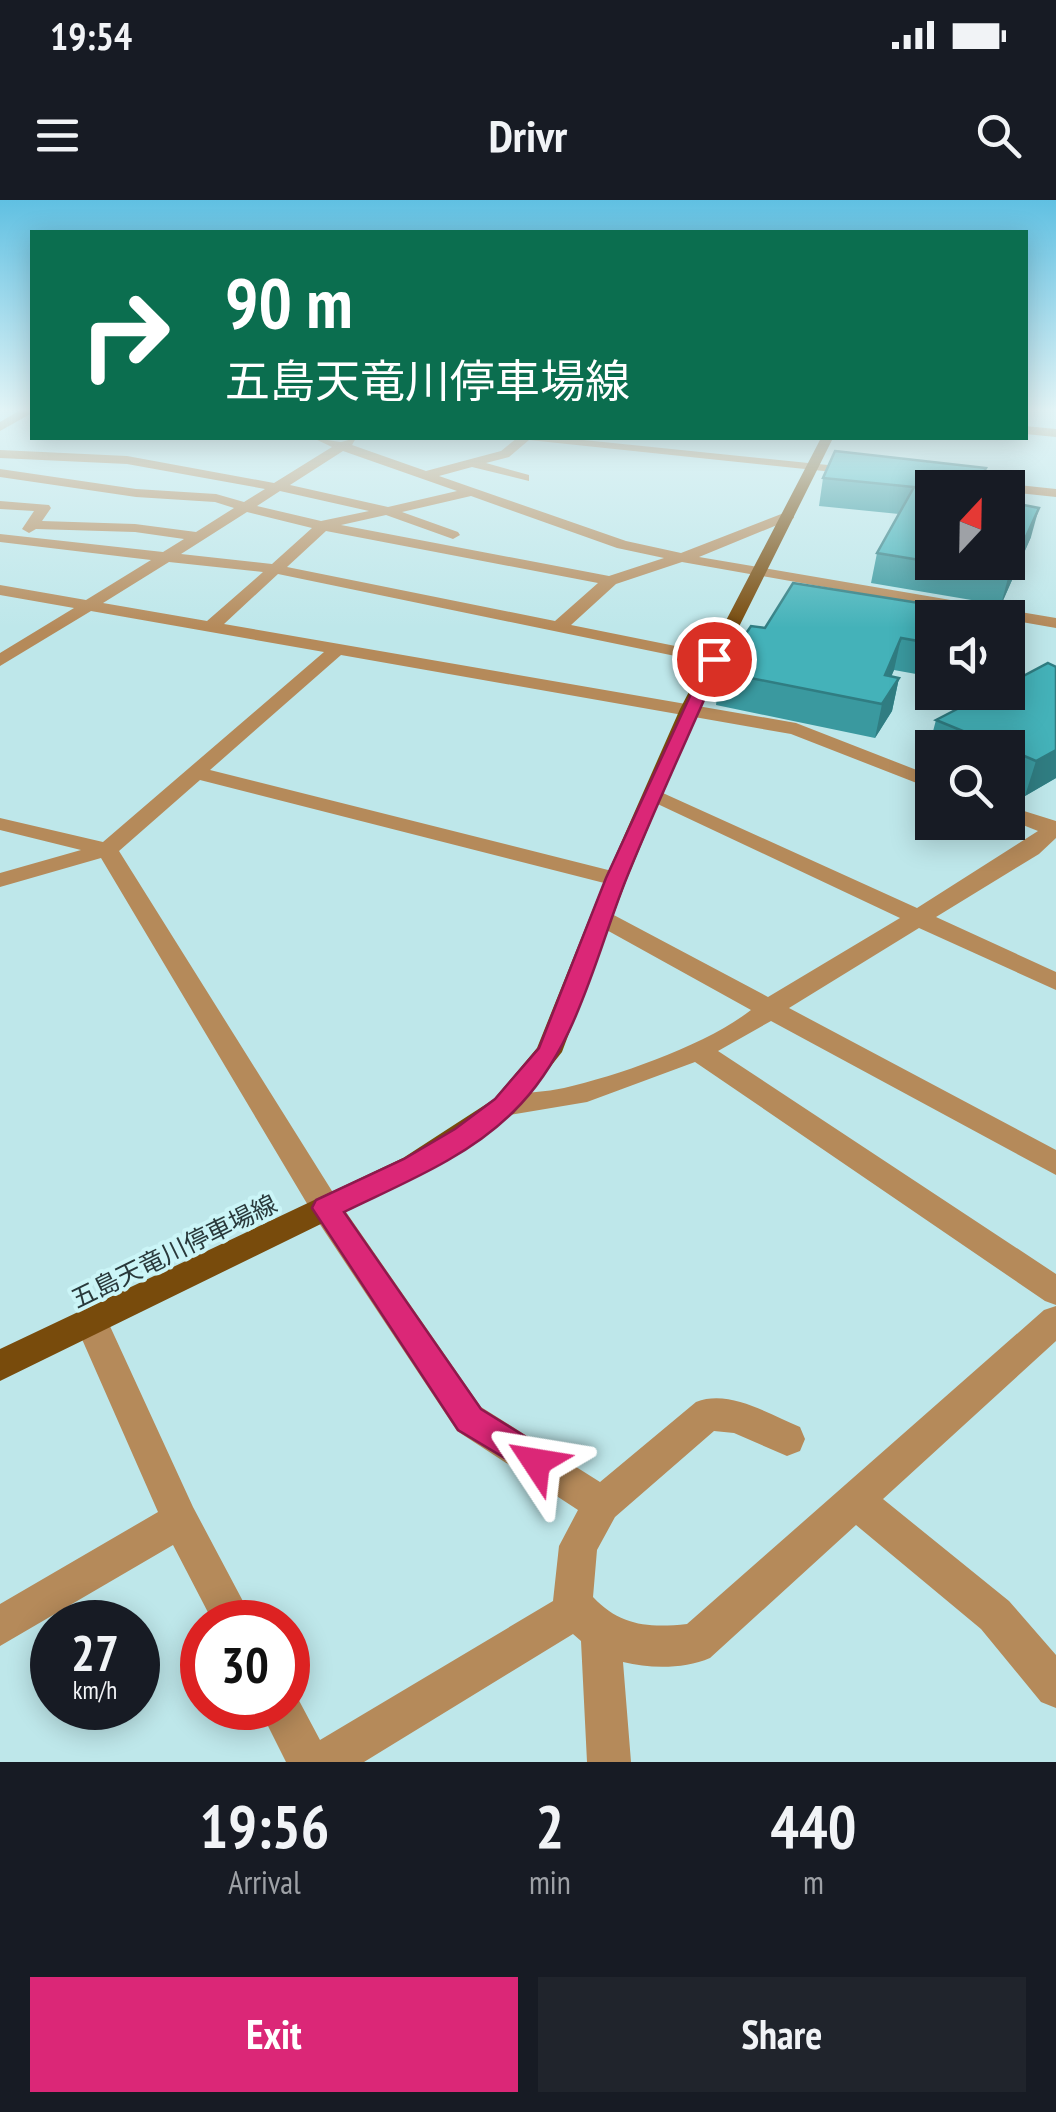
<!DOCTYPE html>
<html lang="en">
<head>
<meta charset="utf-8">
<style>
	:root { --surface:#171b24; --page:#20242c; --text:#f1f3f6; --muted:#9ea1a6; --accent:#db2777 }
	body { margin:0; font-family:"PT Sans Narrow","Noto Sans JP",sans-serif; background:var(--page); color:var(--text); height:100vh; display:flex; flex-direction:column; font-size:38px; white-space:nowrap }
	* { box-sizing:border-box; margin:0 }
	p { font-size:32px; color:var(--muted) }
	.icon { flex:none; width:55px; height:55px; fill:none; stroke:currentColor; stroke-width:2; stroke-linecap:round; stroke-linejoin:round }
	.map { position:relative; height:1562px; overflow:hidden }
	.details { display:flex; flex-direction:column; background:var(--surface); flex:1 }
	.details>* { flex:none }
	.guide { position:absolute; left:30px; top:30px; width:998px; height:210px; border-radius:0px; box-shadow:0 5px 25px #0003; background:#0b6e4f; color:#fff; overflow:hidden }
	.needle { width:65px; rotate:22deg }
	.tools { position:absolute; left:915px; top:270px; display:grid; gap:20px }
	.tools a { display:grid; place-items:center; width:110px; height:110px; border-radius:0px; background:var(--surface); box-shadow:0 5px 25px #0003; font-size:50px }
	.speed { position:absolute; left:30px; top:1400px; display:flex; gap:20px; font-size:50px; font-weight:700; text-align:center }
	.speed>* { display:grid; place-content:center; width:130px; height:130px; border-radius:50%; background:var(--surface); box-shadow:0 5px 25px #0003; line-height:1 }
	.speed small { font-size:25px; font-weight:400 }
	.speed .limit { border:15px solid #d22; background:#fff; color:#111 }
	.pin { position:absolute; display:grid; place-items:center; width:85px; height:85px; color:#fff; margin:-42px; border:5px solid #fff; border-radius:50%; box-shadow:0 2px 10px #0007 }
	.me { position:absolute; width:110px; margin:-55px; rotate:303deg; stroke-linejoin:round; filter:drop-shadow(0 0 8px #0008) }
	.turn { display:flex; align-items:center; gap:35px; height:210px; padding:0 30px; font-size:45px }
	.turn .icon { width:130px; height:130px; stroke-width:2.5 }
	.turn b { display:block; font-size:70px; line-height:85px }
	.eta { display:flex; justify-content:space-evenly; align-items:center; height:170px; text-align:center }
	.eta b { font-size:60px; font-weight:700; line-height:70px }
	.primary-button { display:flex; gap:20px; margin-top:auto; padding:20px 30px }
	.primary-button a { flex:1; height:115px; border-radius:0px; background:var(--accent); color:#fff; font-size:40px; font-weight:700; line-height:115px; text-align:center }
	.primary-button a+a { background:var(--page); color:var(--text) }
	.status { display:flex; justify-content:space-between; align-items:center; height:70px; padding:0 50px; background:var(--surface); direction:ltr }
	.status svg { height:28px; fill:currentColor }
	header { display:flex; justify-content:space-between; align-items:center; height:130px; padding:0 30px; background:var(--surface); font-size:45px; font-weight:700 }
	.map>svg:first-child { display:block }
</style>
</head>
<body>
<div class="status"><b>19:54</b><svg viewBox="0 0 49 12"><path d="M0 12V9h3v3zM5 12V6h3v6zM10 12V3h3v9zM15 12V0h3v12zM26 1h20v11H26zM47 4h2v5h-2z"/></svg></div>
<header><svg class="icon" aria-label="menu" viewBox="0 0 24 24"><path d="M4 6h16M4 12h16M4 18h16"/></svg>Drivr<svg class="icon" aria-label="search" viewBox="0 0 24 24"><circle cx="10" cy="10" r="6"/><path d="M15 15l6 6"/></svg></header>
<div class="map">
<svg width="1056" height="1562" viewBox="0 0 1056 1562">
	<rect width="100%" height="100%" fill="#bee7ea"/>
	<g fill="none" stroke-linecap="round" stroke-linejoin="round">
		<g fill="#b58a5a" fill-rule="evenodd">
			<polygon points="22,209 32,209 32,213 0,231 0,222"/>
			<polygon points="1025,226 1056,229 1056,237 1025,234"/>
			<path d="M313 238 341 242 356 238 352 245 426 271 501 251 517 238H564L857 268 863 272 862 275 529 240 509 257 486 263 529 275V281L472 267 439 276 626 341 681 353 789 311 794 312V318L699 357 1056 418V428L682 362 616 384 571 425 720 455V463L714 464 278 374 224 424 796 523 932 576V589L791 534 341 455 210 570 624 674 627 679 624 684 616 686 200 580 119 651 337 999 481 1207 600 1282 696 1202C730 1189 768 1214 800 1227L805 1239 800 1251 787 1256 734 1233 714 1231 615 1317 597 1350 593 1397C620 1426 649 1428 687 1424L1044 1110 1056 1106V1141L883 1299 1009 1401 1056 1455V1508L1041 1502 981 1429 856 1325 710 1458C684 1469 651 1469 623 1462L631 1562H587L581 1441 573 1434 364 1562H286L259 1508H288V1490L295 1493 320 1540 553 1401 559 1346 578 1310 457 1231 315 1017 101 658 0 687V673L81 650 0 630V618L103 642 324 452 91 411 0 466V453L74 408 0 395V385L86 400 151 360 0 342V334L163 352 184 339 135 332 36 329 29 333 22 329 34 311 0 309V301L49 305 51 308 42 321 135 324 196 332 234 308 215 302 136 297 0 277V269L136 289 216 294 244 302 265 289 127 264 0 258V250L127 256 274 283 332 247ZM343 251 457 291 388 307 290 285ZM280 291 369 311 321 321 257 306ZM471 296 617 348 664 358 609 376 341 325 386 315 453 339 460 335 458 332 402 312ZM247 312 312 328 272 364 181 354ZM326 331 598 383 555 421 287 367ZM169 362 263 372 207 421 103 403Z"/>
			<polygon points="952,278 1056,289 1056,297 1008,292 1008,288 947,285 947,279"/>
			<path d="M654 589 917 708 1038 631 1008 619V606L1056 621V638L1039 654 936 717 1056 772V790L919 728 789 808 1056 950V975L771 821 718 851 1056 1074V1105L1045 1101 695 862 587 902 504 916 494 913 490 906 494 899C517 892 541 893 564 888 620 875 706 845 751 810L594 723 590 718 594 713H610L768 797 900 718 647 599 644 595 647 591Z"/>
			<polygon points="91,1107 103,1111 193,1307 254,1422 213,1422 173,1345 0,1446 0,1404 158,1312 74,1121 79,1111"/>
		</g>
		<polygon fill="#784b0c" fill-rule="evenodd" points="821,238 833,238 698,509 627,679 562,852 514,913 474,944 423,974 0,1181 0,1149 403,958 494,899 537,848 605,679 680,509"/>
	</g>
	<g fill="#3a999f">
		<polygon points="986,268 982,288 932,288 1031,337 1001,405 871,383 877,353 899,314 819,306 823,278"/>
		<polygon points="938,406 935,418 932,418 930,438 916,474 894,470 891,476 899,478 892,511 875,538 716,505 720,472 765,428"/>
		<polygon points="1056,467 1056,578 1025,596 1008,588 1008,548 932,548 932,556 927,554 936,520"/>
	</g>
	<g fill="#307d82">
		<polygon points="986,268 982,288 975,288"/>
		<polygon points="1039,308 1031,337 1001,405 1009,374"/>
		<polygon points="932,420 930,438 916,474 924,442"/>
		<polygon points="901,438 894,470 880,504 885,475"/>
		<polygon points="899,478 892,511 875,538 882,504"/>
		<polygon points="1056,550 1056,578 1025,596 1036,561"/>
	</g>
	<g fill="#44b2b9" stroke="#307d82" stroke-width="2.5">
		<polygon points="835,251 986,268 975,288 932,288 932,362 877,353 914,287 823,278"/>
		<polygon points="1008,302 1039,308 1009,374 936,362 1008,362"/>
		<polygon points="793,383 938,406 924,442 901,438 885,475 899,478 882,504 720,472 751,426 765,428"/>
		<polygon points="1048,463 1056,467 1056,550 1036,561 1008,549 1008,548 1004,548 936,520 990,492 1008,492 1008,484"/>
	</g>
	<linearGradient id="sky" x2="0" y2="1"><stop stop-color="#60c0e2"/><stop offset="0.49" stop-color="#e2f4f6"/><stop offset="1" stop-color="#e2f4f6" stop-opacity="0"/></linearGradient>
	<rect width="1056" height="428" fill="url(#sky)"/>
	<path fill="#db2777" stroke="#8e194d" stroke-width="2.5" d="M709 455 722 459C690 533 655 607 625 682 594 761 576 851 513 912 467 958 401 984 344 1012L481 1209 547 1250 552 1262 547 1273 536 1277 458 1230 312 1008 316 1000 404 959 455 929 495 899 539 848 606 678Z"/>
	<g text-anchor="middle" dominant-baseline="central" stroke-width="8" stroke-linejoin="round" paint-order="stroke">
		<g font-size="25" fill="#29393b" stroke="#cbf5f7">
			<text transform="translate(174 1051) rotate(-26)">五島天竜川停車場線</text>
		</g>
	</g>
</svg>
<div class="tools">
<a><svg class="needle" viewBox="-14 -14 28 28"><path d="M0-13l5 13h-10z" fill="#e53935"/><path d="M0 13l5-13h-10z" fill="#9ea1a6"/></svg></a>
<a><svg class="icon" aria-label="sound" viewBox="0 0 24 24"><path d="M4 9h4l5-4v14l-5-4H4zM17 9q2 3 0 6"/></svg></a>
<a><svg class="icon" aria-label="search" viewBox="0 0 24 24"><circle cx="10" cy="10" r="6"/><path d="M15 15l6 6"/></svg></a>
</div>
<div class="speed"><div>27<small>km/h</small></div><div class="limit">30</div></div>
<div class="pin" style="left:714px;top:459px;background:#d93025"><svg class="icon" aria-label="arrive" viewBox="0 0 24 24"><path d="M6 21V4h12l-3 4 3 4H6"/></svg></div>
<svg class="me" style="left:536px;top:1262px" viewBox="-20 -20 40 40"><path d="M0-17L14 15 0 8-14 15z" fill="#db2777" stroke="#fff" stroke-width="4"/></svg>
<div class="guide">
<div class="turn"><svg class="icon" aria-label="right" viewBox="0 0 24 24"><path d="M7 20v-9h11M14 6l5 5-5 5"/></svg><div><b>90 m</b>五島天竜川停車場線</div></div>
</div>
</div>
<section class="details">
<div class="eta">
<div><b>19:56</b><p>Arrival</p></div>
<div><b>2</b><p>min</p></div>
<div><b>440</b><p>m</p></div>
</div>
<div class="primary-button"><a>Exit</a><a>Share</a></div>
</section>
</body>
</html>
